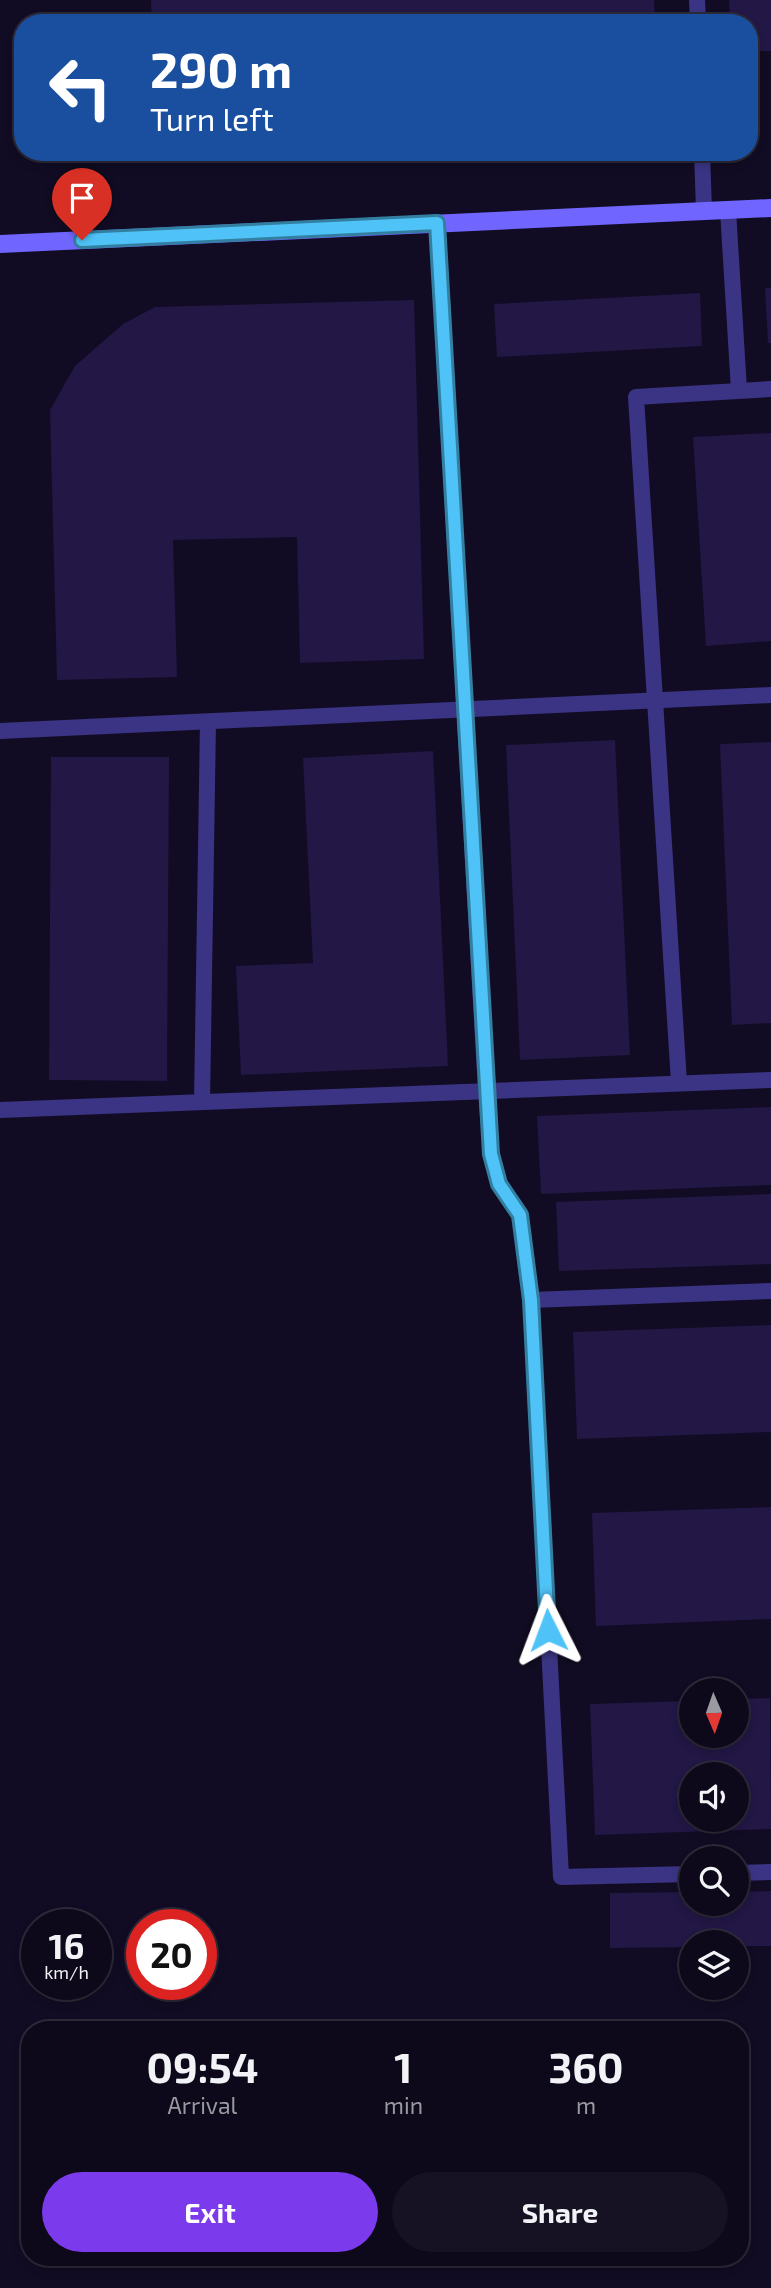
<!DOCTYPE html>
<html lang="en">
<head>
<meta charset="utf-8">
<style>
	:root { --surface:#0d091a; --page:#161223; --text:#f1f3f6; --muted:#9a9aa2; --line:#2d2a39; --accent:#7c3aed }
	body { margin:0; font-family:"Exo 2",sans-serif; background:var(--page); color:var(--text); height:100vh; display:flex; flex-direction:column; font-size:26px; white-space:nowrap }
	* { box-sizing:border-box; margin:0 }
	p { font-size:23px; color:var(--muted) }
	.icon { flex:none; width:38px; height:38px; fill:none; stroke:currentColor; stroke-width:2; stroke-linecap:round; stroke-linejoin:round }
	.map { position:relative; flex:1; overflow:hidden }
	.details { position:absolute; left:21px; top:2021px; width:728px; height:245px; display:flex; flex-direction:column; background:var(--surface); border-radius:28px; box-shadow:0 4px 10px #0003,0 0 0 2px var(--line) }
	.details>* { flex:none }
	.top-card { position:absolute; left:14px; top:14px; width:744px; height:147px; border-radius:28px; box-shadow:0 4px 10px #0003,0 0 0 2px var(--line); background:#1a4fa0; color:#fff; overflow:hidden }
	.needle { width:46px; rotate:178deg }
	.buttons { position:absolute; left:679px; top:1678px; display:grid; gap:14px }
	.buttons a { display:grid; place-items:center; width:70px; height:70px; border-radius:50%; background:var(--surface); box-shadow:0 4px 10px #0003,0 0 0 2px var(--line); font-size:35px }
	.speed { position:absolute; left:21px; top:1909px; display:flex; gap:14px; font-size:35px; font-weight:700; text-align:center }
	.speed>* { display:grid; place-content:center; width:91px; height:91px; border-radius:50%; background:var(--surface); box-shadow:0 4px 10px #0003,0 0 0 2px var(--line); line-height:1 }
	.speed small { font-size:18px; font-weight:400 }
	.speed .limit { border:10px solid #d22; background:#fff; color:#111 }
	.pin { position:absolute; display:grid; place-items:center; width:60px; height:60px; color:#fff; margin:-72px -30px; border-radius:50% 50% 50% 0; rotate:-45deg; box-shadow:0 0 7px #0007 }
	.pin .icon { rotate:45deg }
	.me { position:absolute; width:77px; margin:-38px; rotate:357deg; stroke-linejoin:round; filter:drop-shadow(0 0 5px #0008) }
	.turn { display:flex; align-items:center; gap:24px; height:147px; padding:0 21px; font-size:32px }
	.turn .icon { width:91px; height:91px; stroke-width:2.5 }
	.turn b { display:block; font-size:49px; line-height:60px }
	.eta { display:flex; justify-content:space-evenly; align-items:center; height:119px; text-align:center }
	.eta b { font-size:42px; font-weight:700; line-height:49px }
	.action { display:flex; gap:14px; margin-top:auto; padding:14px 21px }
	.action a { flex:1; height:80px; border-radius:42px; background:var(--accent); color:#fff; font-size:28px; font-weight:700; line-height:80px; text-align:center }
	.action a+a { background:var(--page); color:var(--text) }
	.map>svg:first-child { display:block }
</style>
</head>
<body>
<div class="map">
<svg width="771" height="2288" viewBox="0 0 771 2288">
	<rect width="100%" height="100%" fill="#110c23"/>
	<g fill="#221745" fill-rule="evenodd">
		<polygon points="151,0 654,0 655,23 152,23"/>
		<polygon points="729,0 771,0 771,51 749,51 749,23 730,23"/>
		<polygon points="765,288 771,288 771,343 768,343"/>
		<polygon points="700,293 702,346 497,357 494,304"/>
		<polygon points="414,300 424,659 300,663 297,537 173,540 177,677 57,680 50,410 75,366 123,324 155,307"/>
		<polygon points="771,433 771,641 706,646 693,437"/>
		<polygon points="615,740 630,1055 520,1060 506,745"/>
		<polygon points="771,742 771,1023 732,1025 720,744"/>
		<polygon points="433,751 448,1066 241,1075 236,966 313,963 303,758"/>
		<polygon points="51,757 169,757 167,1081 49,1080"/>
		<polygon points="771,1107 771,1185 541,1194 537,1116"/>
		<polygon points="771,1194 771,1264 559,1271 556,1202"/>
		<polygon points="771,1325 771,1432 577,1439 573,1332"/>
		<polygon points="771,1507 771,1619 596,1626 592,1513"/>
		<path d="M770 1698 771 1829 595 1835 590 1704 691 1701V1736H737V1699ZM691 1774H737V1820H691Z"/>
		<polygon points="771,1891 771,1946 737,1946 737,1942 691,1942 691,1947 610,1948 610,1893 691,1892 691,1904 737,1904 737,1892"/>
	</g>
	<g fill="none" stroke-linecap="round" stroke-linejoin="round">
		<g stroke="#3b3484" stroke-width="16">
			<polyline points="697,0 698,23"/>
			<polyline points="702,152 704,211"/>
			<polyline points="728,210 739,390"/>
			<polyline points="437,223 486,1091 491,1154 500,1184 520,1215 531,1300 561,1877 691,1874"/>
			<polyline points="0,731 771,695"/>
			<polyline points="679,1083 636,397 771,389"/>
			<polyline points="202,1102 208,722"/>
			<polyline points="0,1110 771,1080"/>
			<polyline points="531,1300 771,1291"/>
			<polyline points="737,1873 771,1872"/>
		</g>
		<polyline stroke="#7065ff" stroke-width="18" points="0,244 771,208"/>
	</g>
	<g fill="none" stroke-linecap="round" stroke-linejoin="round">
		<g stroke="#337fa1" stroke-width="18">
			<polyline id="route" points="82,240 437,223 491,1154 499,1184 520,1215 531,1300 548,1630"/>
		</g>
		<use href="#route" stroke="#4fc3f7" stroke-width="12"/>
	</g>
</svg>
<div class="buttons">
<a><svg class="needle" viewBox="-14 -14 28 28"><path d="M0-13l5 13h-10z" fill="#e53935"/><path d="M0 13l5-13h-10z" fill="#9a9aa2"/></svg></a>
<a><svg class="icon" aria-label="sound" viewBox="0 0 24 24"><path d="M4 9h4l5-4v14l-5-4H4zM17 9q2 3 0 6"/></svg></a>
<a><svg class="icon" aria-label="search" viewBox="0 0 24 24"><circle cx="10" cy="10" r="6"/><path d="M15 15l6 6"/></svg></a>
<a><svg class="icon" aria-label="layers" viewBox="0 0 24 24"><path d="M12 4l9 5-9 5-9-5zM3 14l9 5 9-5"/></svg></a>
</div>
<div class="speed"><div>16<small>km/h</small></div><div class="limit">20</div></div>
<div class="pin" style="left:82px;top:240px;background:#d93025"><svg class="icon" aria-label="arrive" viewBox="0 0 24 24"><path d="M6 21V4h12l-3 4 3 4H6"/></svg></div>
<svg class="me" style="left:548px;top:1630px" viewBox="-20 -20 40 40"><path d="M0-17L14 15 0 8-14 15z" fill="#4fc3f7" stroke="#fff" stroke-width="4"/></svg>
<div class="top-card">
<div class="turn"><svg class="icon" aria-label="left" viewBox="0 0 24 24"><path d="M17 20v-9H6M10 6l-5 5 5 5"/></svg><div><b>290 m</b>Turn left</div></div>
</div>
<section class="details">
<div class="eta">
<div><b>09:54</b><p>Arrival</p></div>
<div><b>1</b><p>min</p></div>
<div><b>360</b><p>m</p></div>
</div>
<div class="action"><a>Exit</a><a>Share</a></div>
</section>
</div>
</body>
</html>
